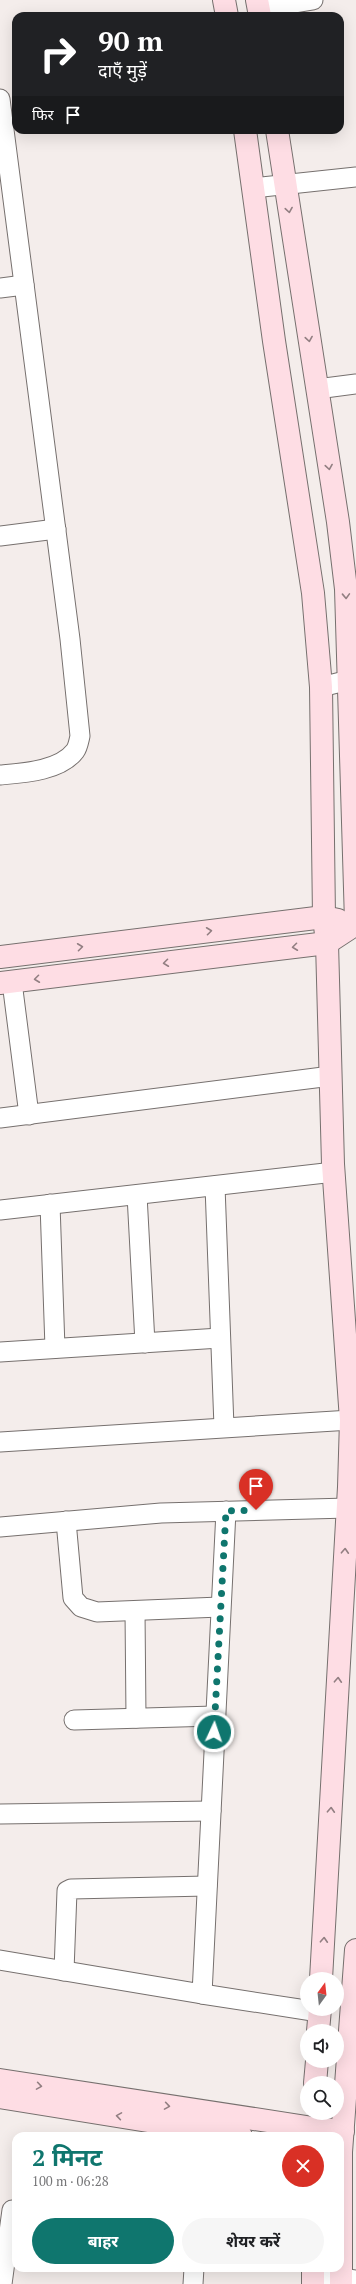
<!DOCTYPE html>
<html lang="hi">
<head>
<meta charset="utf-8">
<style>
	:root { --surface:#fff; --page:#f6f6f6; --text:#202124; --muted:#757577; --accent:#0f766e }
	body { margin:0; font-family:"PT Serif","Noto Sans Devanagari",serif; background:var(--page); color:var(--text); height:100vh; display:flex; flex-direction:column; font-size:15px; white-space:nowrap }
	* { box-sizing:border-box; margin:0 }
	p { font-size:13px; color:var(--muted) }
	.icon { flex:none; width:22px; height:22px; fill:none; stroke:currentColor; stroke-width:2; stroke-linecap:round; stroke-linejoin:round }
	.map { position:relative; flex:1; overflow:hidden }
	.side { position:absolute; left:12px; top:2132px; width:332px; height:140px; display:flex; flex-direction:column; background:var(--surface); border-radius:12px; box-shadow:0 4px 16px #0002 }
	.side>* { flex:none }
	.hud { position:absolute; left:12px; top:12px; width:332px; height:122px; border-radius:12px; box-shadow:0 4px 16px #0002; background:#202124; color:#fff; overflow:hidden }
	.needle { width:26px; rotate:15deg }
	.controls { position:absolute; left:300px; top:1972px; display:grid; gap:8px }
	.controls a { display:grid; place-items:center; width:44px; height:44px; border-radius:50%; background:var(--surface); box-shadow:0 4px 16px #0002; font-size:20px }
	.pin { position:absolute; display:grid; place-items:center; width:34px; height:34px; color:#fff; margin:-41px -17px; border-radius:50% 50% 50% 0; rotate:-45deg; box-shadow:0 0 4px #0007 }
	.pin .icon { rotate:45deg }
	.me { position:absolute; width:44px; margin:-22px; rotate:3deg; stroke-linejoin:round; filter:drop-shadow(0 0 3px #0008) }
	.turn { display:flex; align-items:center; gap:14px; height:84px; padding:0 20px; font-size:18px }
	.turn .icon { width:52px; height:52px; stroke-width:2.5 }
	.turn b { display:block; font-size:28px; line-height:34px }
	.then { display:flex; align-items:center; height:38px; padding:0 20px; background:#0003; gap:8px; font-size:15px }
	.round { display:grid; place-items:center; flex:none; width:42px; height:42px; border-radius:21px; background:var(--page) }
	.headline { display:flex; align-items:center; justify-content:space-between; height:68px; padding:0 20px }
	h1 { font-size:24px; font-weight:700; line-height:30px; color:var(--accent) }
	.primary-button { display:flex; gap:8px; margin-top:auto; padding:8px 20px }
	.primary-button a { flex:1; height:46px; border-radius:24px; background:var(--accent); color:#fff; font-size:16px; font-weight:700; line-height:46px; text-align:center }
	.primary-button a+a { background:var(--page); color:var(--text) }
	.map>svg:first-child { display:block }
</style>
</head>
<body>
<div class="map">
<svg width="356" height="2284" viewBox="0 0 356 2284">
	<rect width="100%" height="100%" fill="#f4edeb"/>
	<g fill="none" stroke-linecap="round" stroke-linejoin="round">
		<g stroke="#76706e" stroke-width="21">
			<g id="street">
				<polyline points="259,9 313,0"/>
				<path d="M0 99 70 639 80 736C79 740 78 747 75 751 60 771 23 773 0 775"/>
				<polyline points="253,188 356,177"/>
				<polyline points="0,288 24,285"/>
				<polyline points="317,389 356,384"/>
				<polyline points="0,536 56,529"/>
				<polyline points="321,687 349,680 356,675"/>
				<polyline points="12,982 29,1115"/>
				<polyline points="0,1118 331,1076"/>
				<polyline points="215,1186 224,1427"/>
				<polyline points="137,1195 145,1343"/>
				<polyline points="50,1204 55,1348"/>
				<polyline points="0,1210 334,1172"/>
				<polyline points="0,1352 220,1338"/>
				<polyline points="0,1442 351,1420"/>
				<polyline points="66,1521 73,1598 81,1607 97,1612 220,1607"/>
				<polyline points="0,1527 161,1513 348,1508"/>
				<polyline points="135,1611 136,1718"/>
				<polyline points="74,1720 215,1716"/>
				<polyline points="0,1814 211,1811"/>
				<polyline points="0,1960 202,1994 226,1511"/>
				<polyline points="64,1971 67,1891 71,1889 207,1886"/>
				<polyline points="202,1994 319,2012"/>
				<polyline points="313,2274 356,2280"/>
				<polyline points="2,2284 12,2210"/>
				<polyline points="193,2284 194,2268"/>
			</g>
		</g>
		<g stroke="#76706e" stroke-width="24">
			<g id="secondary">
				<polyline points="224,0 227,16"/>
				<polyline points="257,0 260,16"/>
				<polyline points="245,130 274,341 313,593 321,687 324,917 327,943 333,1164 351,1420 349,1487 321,1979"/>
				<polyline points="277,130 338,522 346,589 356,922"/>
				<polyline points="0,957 324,917 338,920"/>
				<polyline points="0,983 327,943 356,924"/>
				<polyline points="318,2031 320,2009"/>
				<polyline points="0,2080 313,2128 343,2131"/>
				<polyline points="315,2083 317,2061"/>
				<polyline points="0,2097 241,2136"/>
				<polyline points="313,2284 313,2268"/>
				<polyline points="341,2284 341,2152 356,1950"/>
			</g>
		</g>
		<use href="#street" stroke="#fff" stroke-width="19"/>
		<use href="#secondary" stroke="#fedde4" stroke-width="22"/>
	</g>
	<defs><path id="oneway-chevron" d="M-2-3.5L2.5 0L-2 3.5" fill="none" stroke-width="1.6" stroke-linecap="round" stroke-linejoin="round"/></defs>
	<g stroke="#927f82">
		<use href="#oneway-chevron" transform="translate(289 210) rotate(81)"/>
		<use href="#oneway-chevron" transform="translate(309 339) rotate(81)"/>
		<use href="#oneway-chevron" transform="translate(329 467) rotate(81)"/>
		<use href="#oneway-chevron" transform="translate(346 596) rotate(88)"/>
		<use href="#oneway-chevron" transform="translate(209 931) rotate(-7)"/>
		<use href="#oneway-chevron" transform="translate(80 947) rotate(-7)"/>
		<use href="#oneway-chevron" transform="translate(295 947) rotate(173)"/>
		<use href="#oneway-chevron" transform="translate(166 963) rotate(173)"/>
		<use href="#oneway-chevron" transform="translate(37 979) rotate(173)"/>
		<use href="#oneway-chevron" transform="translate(345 1551) rotate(-87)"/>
		<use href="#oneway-chevron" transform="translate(338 1680) rotate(-87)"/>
		<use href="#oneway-chevron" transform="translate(331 1810) rotate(-87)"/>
		<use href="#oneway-chevron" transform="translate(324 1940) rotate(-87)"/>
		<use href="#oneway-chevron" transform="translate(39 2086) rotate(9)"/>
		<use href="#oneway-chevron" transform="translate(167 2106) rotate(9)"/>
		<use href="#oneway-chevron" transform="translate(119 2116) rotate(-171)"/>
	</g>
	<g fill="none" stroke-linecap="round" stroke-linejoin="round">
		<polyline stroke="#0f766e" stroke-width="7" stroke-dasharray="0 12.6" points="214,1732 226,1511 256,1510"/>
	</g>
</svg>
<div class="controls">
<a><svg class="needle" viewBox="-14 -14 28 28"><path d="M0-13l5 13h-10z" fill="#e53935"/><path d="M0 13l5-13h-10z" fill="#757577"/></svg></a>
<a><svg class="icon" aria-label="sound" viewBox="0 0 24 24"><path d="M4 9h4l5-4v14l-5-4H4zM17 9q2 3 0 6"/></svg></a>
<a><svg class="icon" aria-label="search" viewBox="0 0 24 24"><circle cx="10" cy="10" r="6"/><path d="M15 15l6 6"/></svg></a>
</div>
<div class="pin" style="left:256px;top:1510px;background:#d93025"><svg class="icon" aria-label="arrive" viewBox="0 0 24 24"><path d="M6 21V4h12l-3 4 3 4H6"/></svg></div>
<svg class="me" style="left:214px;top:1732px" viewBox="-20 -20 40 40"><circle r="17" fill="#0f766e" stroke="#fff" stroke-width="3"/><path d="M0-11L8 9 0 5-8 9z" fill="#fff"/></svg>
<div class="hud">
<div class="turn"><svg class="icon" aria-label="right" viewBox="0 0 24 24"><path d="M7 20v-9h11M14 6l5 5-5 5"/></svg><div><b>90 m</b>दाएँ मुड़ें</div></div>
<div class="then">फिर<svg class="icon" aria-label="arrive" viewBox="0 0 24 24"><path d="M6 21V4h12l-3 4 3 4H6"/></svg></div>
</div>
<section class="side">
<div class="headline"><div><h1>2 मिनट</h1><p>100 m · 06:28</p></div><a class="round" style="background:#d93025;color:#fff"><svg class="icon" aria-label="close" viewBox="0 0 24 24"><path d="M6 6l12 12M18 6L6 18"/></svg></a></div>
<div class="primary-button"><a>बाहर</a><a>शेयर करें</a></div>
</section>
</div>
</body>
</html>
